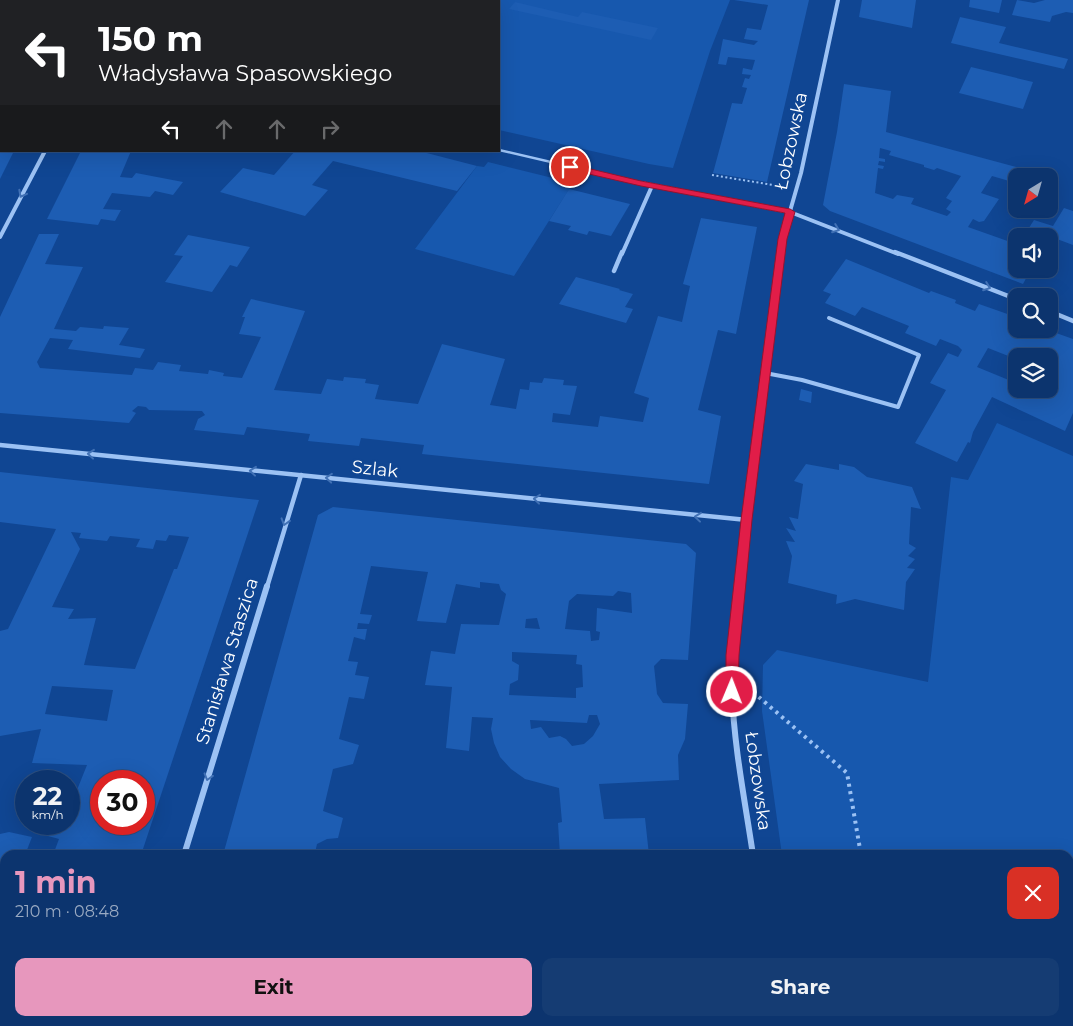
<!DOCTYPE html>
<html lang="en">
<head>
<meta charset="utf-8">
<style>
	:root { --surface:#0c346e; --page:#153c73; --text:#f1f3f6; --muted:#9aaac2; --line:#2c4f81; --accent:#e797bd }
	body { margin:0; font-family:Montserrat,sans-serif; background:var(--page); color:var(--text); height:100vh; display:flex; flex-direction:column; font-size:19px; white-space:nowrap }
	* { box-sizing:border-box; margin:0 }
	p { font-size:16px; color:var(--muted) }
	.icon { flex:none; width:28px; height:28px; fill:none; stroke:currentColor; stroke-width:2; stroke-linecap:round; stroke-linejoin:round }
	.map { position:relative; flex:1; overflow:hidden }
	.sheet { position:absolute; left:0px; top:850px; width:1074px; height:176px; display:flex; flex-direction:column; background:var(--surface); border-radius:15px 15px 0 0; box-shadow:0 5px 20px #0002,0 0 0 1px var(--line) }
	.sheet>* { flex:none }
	.banner { position:absolute; left:0px; top:0px; width:500px; height:152px; box-shadow:0 5px 20px #0002,0 0 0 1px var(--line); background:#202124; color:#fff; overflow:hidden }
	.needle { width:32px; rotate:217deg }
	.controls { position:absolute; left:1008px; top:168px; display:grid; gap:10px }
	.controls a { display:grid; place-items:center; width:50px; height:50px; border-radius:10px; background:var(--surface); box-shadow:0 5px 20px #0002,0 0 0 1px var(--line); font-size:25px }
	.speed { position:absolute; left:15px; top:770px; display:flex; gap:10px; font-size:25px; font-weight:700; text-align:center }
	.speed>* { display:grid; place-content:center; width:65px; height:65px; border-radius:50%; background:var(--surface); box-shadow:0 5px 20px #0002,0 0 0 1px var(--line); line-height:1 }
	.speed small { font-size:12px; font-weight:400 }
	.speed .limit { border:8px solid #d22; background:#fff; color:#111 }
	.pin { position:absolute; display:grid; place-items:center; width:42px; height:42px; color:#fff; margin:-21px; border:2px solid #fff; border-radius:50%; box-shadow:0 1px 5px #0007 }
	.me { position:absolute; width:55px; margin:-28px; rotate:1deg; stroke-linejoin:round; filter:drop-shadow(0 0 4px #0008) }
	.turn { display:flex; align-items:center; gap:18px; height:105px; padding:0 15px; font-size:22px }
	.turn .icon { width:65px; height:65px; stroke-width:2.5 }
	.turn b { display:block; font-size:35px; line-height:42px }
	.lanes { display:flex; align-items:center; height:48px; padding:0 15px; background:#0003; justify-content:center; gap:25px; direction:ltr }
	.lanes .off { opacity:.35 }
	.round { display:grid; place-items:center; flex:none; width:52px; height:52px; border-radius:10px; background:var(--page) }
	.headline { display:flex; align-items:center; justify-content:space-between; height:85px; padding:0 15px }
	h1 { font-size:30px; font-weight:700; line-height:38px; color:var(--accent) }
	.cta { display:flex; gap:10px; margin-top:auto; padding:10px 15px }
	.cta a { flex:1; height:58px; border-radius:10px; background:var(--accent); color:#111; font-size:20px; font-weight:700; line-height:58px; text-align:center }
	.cta a+a { background:var(--page); color:var(--text) }
	.map>svg:first-child { display:block }
</style>
</head>
<body>
<div class="map">
<svg width="1073" height="1026" viewBox="0 0 1073 1026">
	<rect width="100%" height="100%" fill="#104693"/>
	<g fill="#1758ae">
		<polygon points="311,0 730,0 710,51 673,168 649,164 499,130 499,1 309,1"/>
		<polygon points="488,162 573,183 514,276 415,249 477,166 484,167"/>
		<polygon points="997,423 1073,456 1073,1026 816,1026 815,1021 1069,1021 1069,855 782,855 762,711 763,665 777,650 928,682 951,477 968,480"/>
	</g>
	<g fill="#1d5db3" fill-rule="evenodd">
		<polygon points="734,0 809,0 767,182 713,173 732,103 742,104 747,88 742,87 745,78 749,79 751,75 742,74 743,68 752,70 755,60 728,57 726,65 718,64 723,39 754,45 758,41 744,39 747,28 761,30 768,5"/>
		<polygon points="862,0 916,0 912,28 859,17"/>
		<polygon points="970,0 1002,0 999,13 969,7"/>
		<polygon points="1017,0 1034,3 1045,0 1073,0 1073,13 1066,12 1052,16 1050,22 1012,15"/>
		<polygon points="515,2 578,17 582,12 658,28 651,40 509,9"/>
		<polygon points="960,17 1006,27 999,43 1068,59 1064,69 951,43"/>
		<polygon points="971,67 1033,82 1023,109 959,93"/>
		<path d="M844 84 891 91 886 132 1031 171 1028 176H1016V183L992 176 981 193 999 199 984 221 979 222 973 219 968 227 1016 244V269H1031L1023 284 830 211 823 205 837 132ZM880 148 891 151 889 155 924 165V167L934 170 937 168 961 176 946 198 952 201 946 209 951 212 947 216 911 204 914 198 897 195 893 199 875 193 878 168 883 169 884 166 878 165 879 161 885 162V159L879 158Z"/>
		<polygon points="0,151 14,151 0,179"/>
		<polygon points="81,151 131,151 120,177 132,178 136,173 183,182 173,195 155,191 150,197 112,193 103,209 121,210 115,221 101,219 98,225 47,219"/>
		<polygon points="295,151 419,151 477,166 457,191 333,161 312,185 328,190 305,216 220,192 243,168 274,175"/>
		<polygon points="569,189 630,204 611,236 589,231 587,235 568,230 571,226 549,221"/>
		<polygon points="1064,208 1073,211 1073,245 1049,236 1027,236 1025,234 1034,220 1053,226"/>
		<polygon points="701,218 757,227 736,334 718,330 698,410 721,416 709,484 422,454 424,445 361,438 359,446 308,441 310,434 247,427 244,435 194,430 198,419 205,415 202,411 149,410 146,407 138,406 132,411 136,413 129,423 0,413 0,317 39,234 59,234 45,264 83,267 54,329 76,331 80,327 103,329 104,326 129,328 119,345 145,349 140,358 68,349 73,340 50,338 37,362 40,368 132,375 135,368 153,370 158,362 181,365 179,371 208,374 209,370 224,373 223,376 242,378 261,337 239,334 245,317 242,317 251,299 305,311 274,390 321,394 327,379 343,381 344,377 366,379 365,383 379,385 375,399 418,404 442,344 505,359 490,405 516,409 520,389 529,390 530,382 542,383 544,378 564,380 563,385 577,386 570,415 553,413 552,422 598,427 600,416 643,422 649,398 634,393 658,316 682,322 690,286 683,284"/>
		<polygon points="188,235 250,247 237,267 230,265 212,292 165,282 183,256 174,255"/>
		<path d="M846 259 929 293 931 291 956 300 955 303 975 311 979 304 1016 317V329H1045L1073 339V413L1065 431 992 397 973 432 970 443 968 442 957 462 915 443 946 390 930 383 948 353 958 357 962 350 958 346 940 339 936 346 905 333 909 326 862 307 855 316 825 303 831 294 823 291ZM988 348 1016 359V356H1049V389H1016V383L977 367Z"/>
		<polygon points="576,277 620,289 619,290 633,294 625,307 633,309 626,323 559,304"/>
		<polygon points="801,389 812,392 811,403 799,400"/>
		<polygon points="806,464 839,470 839,464 854,467 867,477 912,487 921,509 911,507 909,544 916,548 908,556 915,559 907,568 915,569 906,582 904,610 855,599 836,604 837,595 788,583 792,556 786,541 795,542 786,528 796,531 789,517 798,519 803,484 794,481"/>
		<path d="M0 472 259 500 141 855H53L59 839 48 836 53 824H69V810L87 765 32 763 41 729 0 736V631L8 629 56 529 0 522ZM71 532 81 533 79 538 107 541 110 536 140 539 136 547 153 549 156 540 166 541 169 535 189 537 177 569H174L135 669 84 665 96 618 68 619 74 609 52 607 80 549ZM52 686 113 690 107 721 45 714ZM101 781H144V824H101Z"/>
		<path d="M333 507 686 544 696 553 688 660 661 659 654 666 657 694 663 703 688 704 685 739 678 755 679 780 599 784 604 819 645 818 649 855H560L558 823 562 822 559 788 525 779 511 769 500 757 494 743 491 729 493 718 472 717 469 751 446 748 452 687 425 685 431 651 455 654 461 624 499 625 506 594 501 590 499 584 480 582V588L456 584 446 623 417 621 428 572 371 566 360 614 372 615 369 624 358 623 357 629H367L365 640 354 637 348 661 358 662 355 675 369 677 364 699 349 697 339 739 359 745 353 764 333 769 323 811 343 818 338 838 327 839 317 844 315 853 317 855H223L318 515ZM618 591 631 593 632 613 597 608 596 631 600 632 599 640 591 641 590 631 565 629 569 601 577 594 613 596ZM537 618 540 629 525 628 526 619ZM512 652 577 655 576 664 582 665 583 687 576 688V698L509 695 510 684 518 680 519 665 512 661ZM589 715H597L600 724 593 736 584 744 572 746 566 739 560 736 549 738 541 727 531 729 530 720 587 723Z"/>
		<polygon points="9,832 32,837 25,855 5,855 5,876 0,875 0,834"/>
		<polygon points="5,884 5,892 0,900 0,885"/>
		<polygon points="0,939 5,940 5,1021 86,1021 85,1026 0,1026"/>
		<polygon points="178,1021 453,1021 453,1026 176,1026"/>
	</g>
	<g fill="none" stroke-linecap="round" stroke-linejoin="round">
		<polyline stroke="#9cc2f4" stroke-width="2" stroke-dasharray="2 2.5" stroke-linecap="butt" points="712,175 773,185"/>
		<g stroke="#9cc2f4" stroke-width="4" stroke-dasharray="3 4.5" stroke-linecap="butt">
			<polyline points="753,692 847,773 861,855"/>
			<polyline points="878,1026 881,1021"/>
		</g>
		<polyline stroke="#9cc2f4" stroke-width="2.5" points="499,150 641,183"/>
		<polyline stroke="#9cc2f4" stroke-width="4" points="765,373 802,380 898,407 919,355 829,318"/>
		<g stroke="#9cc2f4" stroke-width="4">
			<polyline points="641,183 790,212 898,254"/>
			<polyline points="0,237 45,151"/>
			<polyline points="622,254 652,186"/>
			<polyline points="780,254 782,239 801,173 838,0"/>
		</g>
		<g stroke="#9cc2f4" stroke-width="4.5">
			<polyline points="895,252 1016,299"/>
			<polyline points="614,271 622,252"/>
			<polyline points="1049,311 1073,321"/>
			<polyline points="0,445 747,520"/>
			<polyline points="267,587 301,475"/>
			<polyline points="740,587 780,252"/>
		</g>
		<g stroke="#9cc2f4" stroke-width="6">
			<path d="M740 586C737 621 731 657 732 692 734 747 745 801 753 855"/>
			<polyline points="184,855 267,586"/>
			<polyline points="782,1021 784,1026"/>
			<polyline points="132,1026 133,1021"/>
		</g>
	</g>
	<defs><path id="oneway-chevron" d="M-2-3.5L2.5 0L-2 3.5" fill="none" stroke-width="1.6" stroke-linecap="round" stroke-linejoin="round" transform="scale(1.25)"/></defs>
	<g stroke="#4171b5">
		<use href="#oneway-chevron" transform="translate(22 194) rotate(118)"/>
		<use href="#oneway-chevron" transform="translate(836 229) rotate(21)"/>
		<use href="#oneway-chevron" transform="translate(987 287) rotate(21)"/>
		<use href="#oneway-chevron" transform="translate(91 454) rotate(-174)"/>
		<use href="#oneway-chevron" transform="translate(253 471) rotate(-174)"/>
		<use href="#oneway-chevron" transform="translate(329 478) rotate(-175)"/>
		<use href="#oneway-chevron" transform="translate(537 499) rotate(-174)"/>
		<use href="#oneway-chevron" transform="translate(698 517) rotate(-174)"/>
		<use href="#oneway-chevron" transform="translate(285 522) rotate(107)"/>
		<use href="#oneway-chevron" transform="translate(208 777) rotate(107)"/>
	</g>
	<polygon fill="#e11d48" stroke="#92132f" points="570,164 641,181 790,209 795,212 787,239 752,520 739,655 738,692 737,696 732,698 727,696 726,692 726,655 741,520 778,239 785,213 641,186 567,169 566,167"/>
	<g text-anchor="middle" dominant-baseline="central" stroke-width="5" stroke-linejoin="round" paint-order="stroke">
		<g font-size="18" fill="#fff" stroke="#104693">
			<text transform="translate(791 141) rotate(-78)">Łobzowska</text>
			<text transform="translate(375 469) rotate(6)">Szlak</text>
			<text transform="translate(227 661) rotate(-73)">Stanisława Staszica</text>
			<text transform="translate(758 781) rotate(82)">Łobzowska</text>
		</g>
	</g>
</svg>
<div class="controls">
<a><svg class="needle" viewBox="-14 -14 28 28"><path d="M0-13l5 13h-10z" fill="#e53935"/><path d="M0 13l5-13h-10z" fill="#9aaac2"/></svg></a>
<a><svg class="icon" aria-label="sound" viewBox="0 0 24 24"><path d="M4 9h4l5-4v14l-5-4H4zM17 9q2 3 0 6"/></svg></a>
<a><svg class="icon" aria-label="search" viewBox="0 0 24 24"><circle cx="10" cy="10" r="6"/><path d="M15 15l6 6"/></svg></a>
<a><svg class="icon" aria-label="layers" viewBox="0 0 24 24"><path d="M12 4l9 5-9 5-9-5zM3 14l9 5 9-5"/></svg></a>
</div>
<div class="speed"><div>22<small>km/h</small></div><div class="limit">30</div></div>
<div class="pin" style="left:570px;top:167px;background:#d93025"><svg class="icon" aria-label="arrive" viewBox="0 0 24 24"><path d="M6 21V4h12l-3 4 3 4H6"/></svg></div>
<svg class="me" style="left:732px;top:692px" viewBox="-20 -20 40 40"><circle r="17" fill="#e11d48" stroke="#fff" stroke-width="3"/><path d="M0-11L8 9 0 5-8 9z" fill="#fff"/></svg>
<div class="banner">
<div class="turn"><svg class="icon" aria-label="left" viewBox="0 0 24 24"><path d="M17 20v-9H6M10 6l-5 5 5 5"/></svg><div><b>150 m</b>Władysława Spasowskiego</div></div>
<div class="lanes"><svg class="icon" aria-label="left" viewBox="0 0 24 24"><path d="M17 20v-9H6M10 6l-5 5 5 5"/></svg><svg class="icon off" aria-label="ahead" viewBox="0 0 24 24"><path d="M12 20V5M6 11l6-6 6 6"/></svg><svg class="icon off" aria-label="ahead" viewBox="0 0 24 24"><path d="M12 20V5M6 11l6-6 6 6"/></svg><svg class="icon off" aria-label="right" viewBox="0 0 24 24"><path d="M7 20v-9h11M14 6l5 5-5 5"/></svg></div>
</div>
<section class="sheet">
<div class="headline"><div><h1>1 min</h1><p>210 m · 08:48</p></div><a class="round" style="background:#d93025;color:#fff"><svg class="icon" aria-label="close" viewBox="0 0 24 24"><path d="M6 6l12 12M18 6L6 18"/></svg></a></div>
<div class="cta"><a>Exit</a><a>Share</a></div>
</section>
</div>
</body>
</html>
